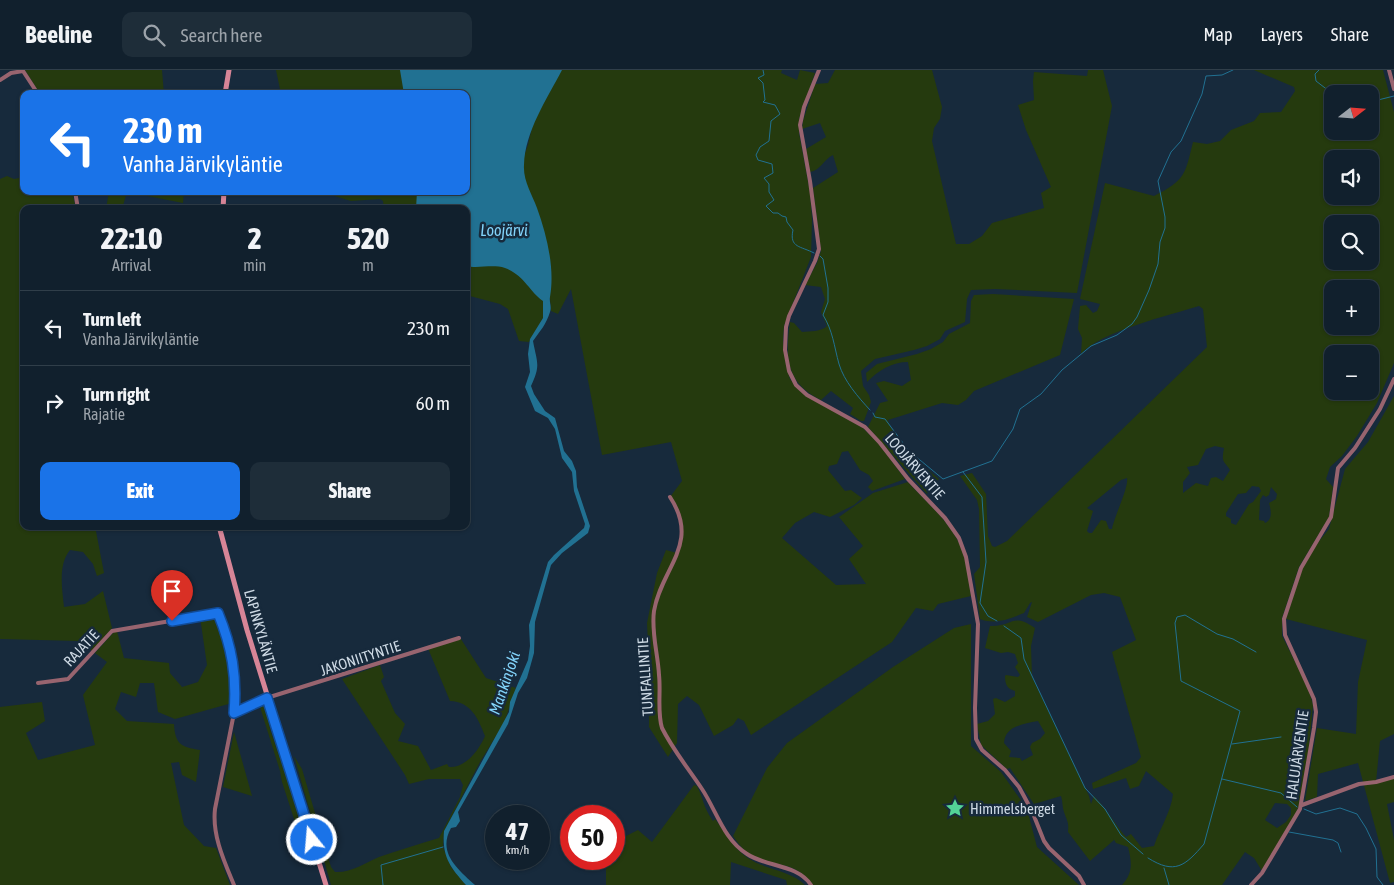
<!DOCTYPE html>
<html lang="en">
<head>
<meta charset="utf-8">
<style>
	:root { --surface:#11202d; --page:#1e2d39; --text:#f1f3f6; --muted:#9ca3aa; --line:#303e49; --accent:#1a73e8 }
	body { margin:0; font-family:"Asap Condensed",sans-serif; background:var(--page); color:var(--text); height:100vh; display:flex; flex-direction:column; font-size:19px; white-space:nowrap }
	* { box-sizing:border-box; margin:0 }
	p { font-size:16px; color:var(--muted) }
	.icon { flex:none; width:28px; height:28px; fill:none; stroke:currentColor; stroke-width:2; stroke-linecap:round; stroke-linejoin:round }
	.map { position:relative; flex:1; overflow:hidden }
	.sheet { position:absolute; left:20px; top:135px; width:450px; height:325px; display:flex; flex-direction:column; background:var(--surface); border-radius:10px; box-shadow:0 1px 4px #0004,0 0 0 1px var(--line) }
	.sheet>* { flex:none }
	.hud { position:absolute; left:20px; top:20px; width:450px; height:105px; border-radius:10px; box-shadow:0 1px 4px #0004,0 0 0 1px var(--line); background:#1a73e8; color:#fff; overflow:hidden }
	.needle { width:32px; rotate:73deg }
	.fabs { position:absolute; left:1324px; top:15px; display:grid; gap:10px }
	.fabs a { display:grid; place-items:center; width:55px; height:55px; border-radius:10px; background:var(--surface); box-shadow:0 1px 4px #0004,0 0 0 1px var(--line); font-size:25px }
	.speed { position:absolute; left:485px; top:735px; display:flex; gap:10px; font-size:25px; font-weight:700; text-align:center }
	.speed>* { display:grid; place-content:center; width:65px; height:65px; border-radius:50%; background:var(--surface); box-shadow:0 1px 4px #0004,0 0 0 1px var(--line); line-height:1 }
	.speed small { font-size:12px; font-weight:400 }
	.speed .limit { border:8px solid #d22; background:#fff; color:#111 }
	.pin { position:absolute; display:grid; place-items:center; width:42px; height:42px; color:#fff; margin:-51px -21px; border-radius:50% 50% 50% 0; rotate:-45deg; box-shadow:0 0 5px #0007 }
	.pin .icon { rotate:45deg }
	.me { position:absolute; width:55px; margin:-28px; rotate:343deg; stroke-linejoin:round; filter:drop-shadow(0 0 4px #0008) }
	.turn { display:flex; align-items:center; gap:18px; height:105px; padding:0 20px; font-size:22px }
	.turn .icon { width:65px; height:65px; stroke-width:2.5 }
	.turn b { display:block; font-size:35px; line-height:42px }
	.eta { display:flex; justify-content:space-evenly; align-items:center; height:85px; text-align:center }
	.eta b { font-size:30px; font-weight:800; line-height:35px }
	.action { display:flex; gap:10px; margin-top:auto; padding:10px 20px }
	.action a { flex:1; height:58px; border-radius:10px; background:var(--accent); color:#fff; font-size:20px; font-weight:800; line-height:58px; text-align:center }
	.action a+a { background:var(--page); color:var(--text) }
	ul { padding:0; list-style:none }
	li { display:flex; align-items:center; gap:15px; height:75px; padding:0 20px; border-top:1px solid var(--line) }
	li div { flex:1 }
	li b { display:block; font-size:19px }
	li em { font-style:normal }
	header { display:flex; align-items:center; gap:30px; box-sizing:border-box; height:70px; padding:0 25px; background:var(--surface); border-bottom:1px solid var(--line) }
	header strong { font-size:24px }
	nav { display:flex; gap:28px; margin-inline-start:auto; font-size:18px }
	.search { width:350px; height:45px; background:var(--page); display:flex; align-items:center; gap:12px; box-sizing:border-box; padding:0 18px; border-radius:10px; color:var(--muted); font-size:19px }
	.map>svg:first-child { display:block }
</style>
</head>
<body>
<header>
<strong>Beeline</strong>
<div class="search"><svg class="icon" aria-label="search" viewBox="0 0 24 24"><circle cx="10" cy="10" r="6"/><path d="M15 15l6 6"/></svg>Search here</div>
<nav><a>Map</a><a>Layers</a><a>Share</a></nav>
</header>
<div class="map">
<svg width="1394" height="815" viewBox="0 0 1394 815">
	<rect width="100%" height="100%" fill="#172a3c"/>
	<g fill="#253a0e" fill-rule="evenodd">
		<polygon points="25,0 162,0 164,24 79,24 58,22 40,24"/>
		<polygon points="276,0 413,0 414,24 281,24"/>
		<path d="M545 0H782L781 3 797 10 800 0 815 3 799 49V63L810 122 812 150 811 187 784 256 783 270 786 294 790 309 800 321 863 358 879 374 905 409 872 421 868 417 873 411 869 405 860 400 848 381 842 382 837 394 829 396 828 400 845 421 851 420 862 428 854 435 830 447 814 442 795 453 782 468 836 515 866 514 849 489 863 476 839 447 873 423 908 412C925 431 945 447 957 469 967 486 968 507 971 526L938 534 933 541 916 538 892 572 751 665 744 651 738 648 733 655 714 666 699 635 687 626 678 634 677 673 668 687 649 657V594L647 553 657 503 666 480 677 483C684 463 681 445 670 427L682 411 671 372 602 385 571 219 558 244 551 241 550 229 543 230V248L529 272 519 271 508 239 500 234 466 225V172L519 100 528 75Z"/>
		<path d="M835 0H932L942 37 940 49 934 58 932 71 956 174H969L982 166 992 153 1044 138 1041 123 1051 117 1026 60 1018 35 1034 30 1033 11 1034 2 1087 6 1088 0H1103L1112 36 1077 223 995 219 971 220 967 229 965 252 945 261 940 269 927 276 914 280 875 289 861 301 863 316 869 325 871 332 864 351H861L850 344 853 338 831 321 821 330C786 312 785 289 790 252L794 253 802 262C810 261 821 262 827 256L821 242 825 229 821 217 805 215 817 193 821 181 813 118 838 102 833 85C823 90 821 100 810 102L806 79 826 67 820 53 802 59 803 51 815 14 828 13Z"/>
		<path d="M1254 0H1383L1394 42V293L1377 333 1357 366 1342 386 1330 397 1326 409 1333 417 1329 447 1299 497 1282 548V566L1308 617 1313 635 1307 696 1300 734 1291 753 1262 801 1254 788 1245 782 1222 815H1122C1133 803 1132 793 1128 777L1116 773 1113 768 1114 770 1090 791 1068 762C1069 752 1067 751 1064 742 1062 737 1063 732 1061 726L1034 734 1010 698 1007 699 981 675 977 654 988 651 995 644 993 629 996 628 1005 632 1015 626V621C1007 619 1005 614 1005 606L1006 605 1018 607 1020 605 1015 597 1018 593 1015 584 1008 582 1001 583 985 578 990 556C1014 557 1011 542 1035 558L1031 576 1032 607 1089 726 1091 734 1094 726C1106 738 1114 753 1126 767L1131 764 1142 778 1154 776C1160 758 1171 742 1173 724L1146 701 1139 716 1130 719 1126 708 1093 719 1092 713 1136 693 1141 687 1112 582 1136 570 1120 527 1104 523 1091 525 1038 552 1027 547 1032 532 1030 533 1024 543C1009 549 996 555 980 549L974 504 980 497 979 439 977 430 960 406 972 403 986 424 988 466 992 476 995 477 1007 471 1207 277 1203 239 1199 236C1170 245 1099 262 1081 284L1082 268 1078 259 1080 236 1086 235 1093 243 1097 241 1100 234 1080 229 1105 113 1154 126C1186 110 1185 104 1193 72L1207 74 1220 71 1231 60 1254 51 1260 43 1281 42 1295 21 1294 17ZM1332 24H1370V61H1332ZM1332 89H1370V126H1332ZM1332 154H1370V191H1332ZM1332 219H1370V256H1332ZM1332 284H1370V321H1332ZM1215 376 1224 378C1221 394 1224 390 1230 400L1223 411 1216 407 1211 408 1208 416 1196 413 1183 423V412L1190 403 1187 397 1198 395 1206 379ZM1127 408C1129 417 1114 447 1112 459H1109L1106 451 1101 450 1092 463H1089L1087 461 1093 441 1087 438 1121 410ZM1252 416 1259 417 1261 421 1253 432 1249 434 1236 455 1231 453V449L1226 446V443L1238 424 1246 423ZM1271 417 1277 424 1276 429 1269 433C1271 440 1273 450 1265 453L1264 451 1259 450 1260 430 1263 425 1266 427 1269 425ZM1038 651 1045 663 1040 669 1032 673 1030 677 1033 685 1022 691 1020 688 1009 687 1011 681 1004 673C1005 656 1023 654 1038 651ZM1275 733 1287 734 1291 738V745L1286 752 1277 758 1265 750Z"/>
		<path d="M7 106 14 109 24 107V121H72L76 139H24V456H95L104 503 97 506 93 494 83 482 70 480C58 494 62 519 64 537L85 534 103 521 112 558 92 581 78 571 0 569V109Z"/>
		<polygon points="109,121 184,121 183,133 127,122 122,139 106,139"/>
		<polygon points="318,121 428,121 429,139 384,139 383,131 380,129 351,131"/>
		<path d="M993 224 1074 229 1060 285 974 321 966 330 958 335 942 333 888 350 890 356 906 381 939 409 929 419 927 424 868 357 880 333 888 331 876 313 884 311 902 316 911 310 908 292C892 292 879 300 867 312L866 303 877 294 917 284 931 279 943 272 949 264 970 253 971 231 974 225Z"/>
		<polygon points="1394,326 1394,664 1380,671 1376,712 1394,707 1394,732 1387,734 1394,770 1394,812 1390,813 1358,693 1318,704 1317,727 1305,731 1317,658 1356,664 1358,612 1367,570 1286,549 1302,499 1311,481 1329,459 1345,399 1368,372"/>
		<path d="M212 545 218 548 234 604 232 633 175 649 158 642 154 613H140L136 627 121 622 115 639 127 651 174 654C175 674 181 677 200 680L196 712 182 705 179 692 171 693 184 755 204 776 216 778 230 815H0V637L42 632 45 651 26 663 38 690 95 675 83 625 107 592 95 583 113 563 117 561 124 588 169 593 170 603 182 617 198 612 207 595 200 547Z"/>
		<path d="M971 554V676L1001 702 1027 739 1037 777 1079 815H812C794 789 777 799 753 786 745 783 738 773 733 766L767 698 787 673 893 597 954 558Z"/>
		<path d="M459 566 486 608 516 618 504 653 480 692 444 761 443 777 451 797 466 815H331L294 686 302 699 331 797 335 802C351 803 365 793 379 787 399 780 419 774 439 768L460 727 463 715 460 709H429L409 714 405 705 342 609 380 595 384 607 381 611 395 643 405 654 398 671 418 676 431 700 447 694 449 697C466 698 479 680 485 666 478 648 471 632 450 631L427 576Z"/>
		<path d="M261 634C268 638 268 653 271 662 285 702 299 743 312 784L311 788 307 789 282 712 280 701 260 637 257 635Z"/>
		<polygon points="234,662 236,669 252,726 223,717"/>
		<path d="M694 715 697 716C704 730 703 737 713 751L715 749C725 762 734 779 748 788 765 800 791 800 805 815H787L786 810 731 792 730 815H606V789H614V772L638 760 652 772Z"/>
	</g>
	<path fill="#217192" d="M400 0H562C547 29 525 61 524 95 523 111 532 124 537 138 547 166 555 198 550 227 549 232 552 237 550 242 546 255 540 261 533 271 537 293 541 295 531 316L534 324 545 341 555 348 564 381 572 391 576 401 577 417 590 456 588 463 562 483 551 495 535 552 534 583 527 608 518 623 508 654 458 742 460 751 456 757 451 758C437 783 458 799 475 815H466C449 796 442 786 444 761L509 642 510 632 528 590 530 576 529 555 548 492 554 485 584 458 585 454 574 421 572 402 562 388 555 359 548 348 535 341 525 317 530 302 528 284 530 269 543 248V231C529 221 524 205 505 198 492 194 478 199 466 196V139H416L417 121H466V24H404Z"/>
	<g fill="none" stroke-linecap="round" stroke-linejoin="round">
		<g stroke="#217192" stroke-width="1">
			<path d="M763 0 764 5 758 8 763 13 765 30 763 32 775 35 780 44 771 51 769 71 760 77 756 85 758 90 772 94 773 103 764 108 769 114V122L774 130 766 136 773 143H778L782 146 786 147 787 152 793 160C789 178 801 176 814 183"/>
			<polyline points="1319,0 1315,4 1316,11 1329,21 1332,26"/>
			<polyline points="1370,32 1394,26"/>
			<path d="M820 186 823 189 828 218V232L823 245C833 261 834 276 839 294 844 311 858 327 870 340"/>
			<polyline points="873,343 875,347 885,349 909,381 943,409 992,391 1013,359 1020,339 1041,324 1062,300 1091,276 1117,265 1132,254 1137,247 1149,220 1158,194 1160,172 1165,158 1165,147 1158,111 1171,82 1181,71 1202,24 1206,6 1222,5 1233,0"/>
			<polyline points="963,402 982,427 986,492 980,533 988,546 997,551"/>
			<polyline points="1004,556 1021,568 1024,589 1085,718 1105,739 1121,765 1143,784"/>
			<polyline points="1232,674 1281,667"/>
			<polyline points="1222,709 1281,723 1297,737"/>
			<polyline points="1304,739 1316,744 1340,738 1357,744 1366,758 1376,779 1377,807 1383,815"/>
			<polyline points="1289,762 1333,770 1338,773 1341,782"/>
			<path d="M1148 788C1175 805 1185 796 1204 774L1240 641 1181 611 1175 553 1177 547 1185 545 1217 564 1233 569 1256 582"/>
			<polyline points="1164,798 1169,815"/>
			<polyline points="383,815 381,795 443,777"/>
		</g>
		<g stroke="#98646f" stroke-width="4">
			<polyline points="819,0 804,37 800,55 810,111 819,179 815,191 789,246 786,257 785,280 789,301 796,315 807,325 865,357 880,373 908,409 945,448 959,468 966,487 978,554 975,638 976,669 982,680 1005,700 1019,717 1032,741 1044,771 1049,778 1079,806 1084,815"/>
			<polyline points="1389,0 1394,19"/>
			<polyline points="0,10 11,3 23,1 38,24"/>
			<polyline points="75,121 78,139"/>
			<path d="M670 427C701 474 661 498 654 541 651 562 658 584 659 605 661 622 657 642 662 658 673 680 688 698 702 719 716 740 724 770 747 784 766 797 797 794 811 815"/>
			<path d="M38 613 68 609 112 561 217 543 227 569 235 603 236 617 234 643 215 739C212 765 224 791 234 815"/>
			<polyline points="234,643 257,631 459,568"/>
			<polyline points="1302,735 1359,714 1376,712 1394,707"/>
			<polyline points="1251,815 1262,803 1300,739 1314,658 1316,642 1314,629 1285,565 1284,549 1301,498 1331,447 1338,398 1355,378 1380,339 1394,309"/>
		</g>
		<g stroke="#d78597" stroke-width="5">
			<polyline points="225,24 229,0"/>
			<polyline points="223,139 224,121"/>
			<polyline points="219,456 247,560 326,815"/>
		</g>
	</g>
	<g fill="none" stroke-linecap="round" stroke-linejoin="round">
		<g stroke="#114b97" stroke-width="12">
			<path id="route" d="M172 551 218 543C232 577 237 606 234 643L267 628 312 770"/>
		</g>
		<use href="#route" stroke="#1a73e8" stroke-width="9"/>
	</g>
	<defs>
		<g id="sight-bare" transform="scale(1.5)"><path d="M0-6L1.8-2.2L6-1.7L2.9 1.2L3.7 5.4L0 3.3L-3.7 5.4L-2.9 1.2L-6-1.7L-1.8-2.2Z" fill="#53d396" stroke="#172a3c" stroke-width="2.5" paint-order="stroke"/></g>
	</defs>
	<g fill-rule="evenodd">
		<use href="#sight-bare" x="955" y="738"/>
	</g>
	<g text-anchor="middle" dominant-baseline="central" stroke-width="5" stroke-linejoin="round" paint-order="stroke">
		<g font-size="15" fill="#cdd9e4" stroke="#172a3c">
			<text transform="translate(915 396) rotate(49)">LOOJÄRVENTIE</text>
			<text transform="translate(261 561) rotate(74)">LAPINKYLÄNTIE</text>
			<text transform="translate(81 578) rotate(-47)">RAJATIE</text>
			<text transform="translate(360 588) rotate(-18)">JAKONIITYNTIE</text>
			<text transform="translate(645 607) rotate(-94)">TUNFALLINTIE</text>
			<text transform="translate(1297 685) rotate(-82)">HALUJÄRVENTIE</text>
		</g>
		<g font-size="15" fill="#cdd9e4" stroke="#172a3c" text-anchor="start">
			<text x="970" y="738">Himmelsberget</text>
		</g>
		<g font-size="16" font-style="italic" fill="#83d4fb" stroke="#172a3c">
			<text x="504" y="160">Loojärvi</text>
			<text transform="translate(504 613) rotate(-71)">Mankinjoki</text>
		</g>
	</g>
</svg>
<div class="fabs">
<a><svg class="needle" viewBox="-14 -14 28 28"><path d="M0-13l5 13h-10z" fill="#e53935"/><path d="M0 13l5-13h-10z" fill="#9ca3aa"/></svg></a>
<a><svg class="icon" aria-label="sound" viewBox="0 0 24 24"><path d="M4 9h4l5-4v14l-5-4H4zM17 9q2 3 0 6"/></svg></a>
<a><svg class="icon" aria-label="search" viewBox="0 0 24 24"><circle cx="10" cy="10" r="6"/><path d="M15 15l6 6"/></svg></a>
<a>+</a>
<a>−</a>
</div>
<div class="speed"><div>47<small>km/h</small></div><div class="limit">50</div></div>
<div class="pin" style="left:172px;top:551px;background:#d93025"><svg class="icon" aria-label="arrive" viewBox="0 0 24 24"><path d="M6 21V4h12l-3 4 3 4H6"/></svg></div>
<svg class="me" style="left:312px;top:770px" viewBox="-20 -20 40 40"><circle r="17" fill="#1a73e8" stroke="#fff" stroke-width="3"/><path d="M0-11L8 9 0 5-8 9z" fill="#fff"/></svg>
<div class="hud">
<div class="turn"><svg class="icon" aria-label="left" viewBox="0 0 24 24"><path d="M17 20v-9H6M10 6l-5 5 5 5"/></svg><div><b>230 m</b>Vanha Järvikyläntie</div></div>
</div>
<section class="sheet">
<div class="eta">
<div><b>22:10</b><p>Arrival</p></div>
<div><b>2</b><p>min</p></div>
<div><b>520</b><p>m</p></div>
</div>
<ul>
<li><svg class="icon" aria-label="left" viewBox="0 0 24 24"><path d="M17 20v-9H6M10 6l-5 5 5 5"/></svg><div><b>Turn left</b><p>Vanha Järvikyläntie</p></div><em>230 m</em></li>
<li><svg class="icon" aria-label="right" viewBox="0 0 24 24"><path d="M7 20v-9h11M14 6l5 5-5 5"/></svg><div><b>Turn right</b><p>Rajatie</p></div><em>60 m</em></li>
</ul>
<div class="action"><a>Exit</a><a>Share</a></div>
</section>
</div>
</body>
</html>
